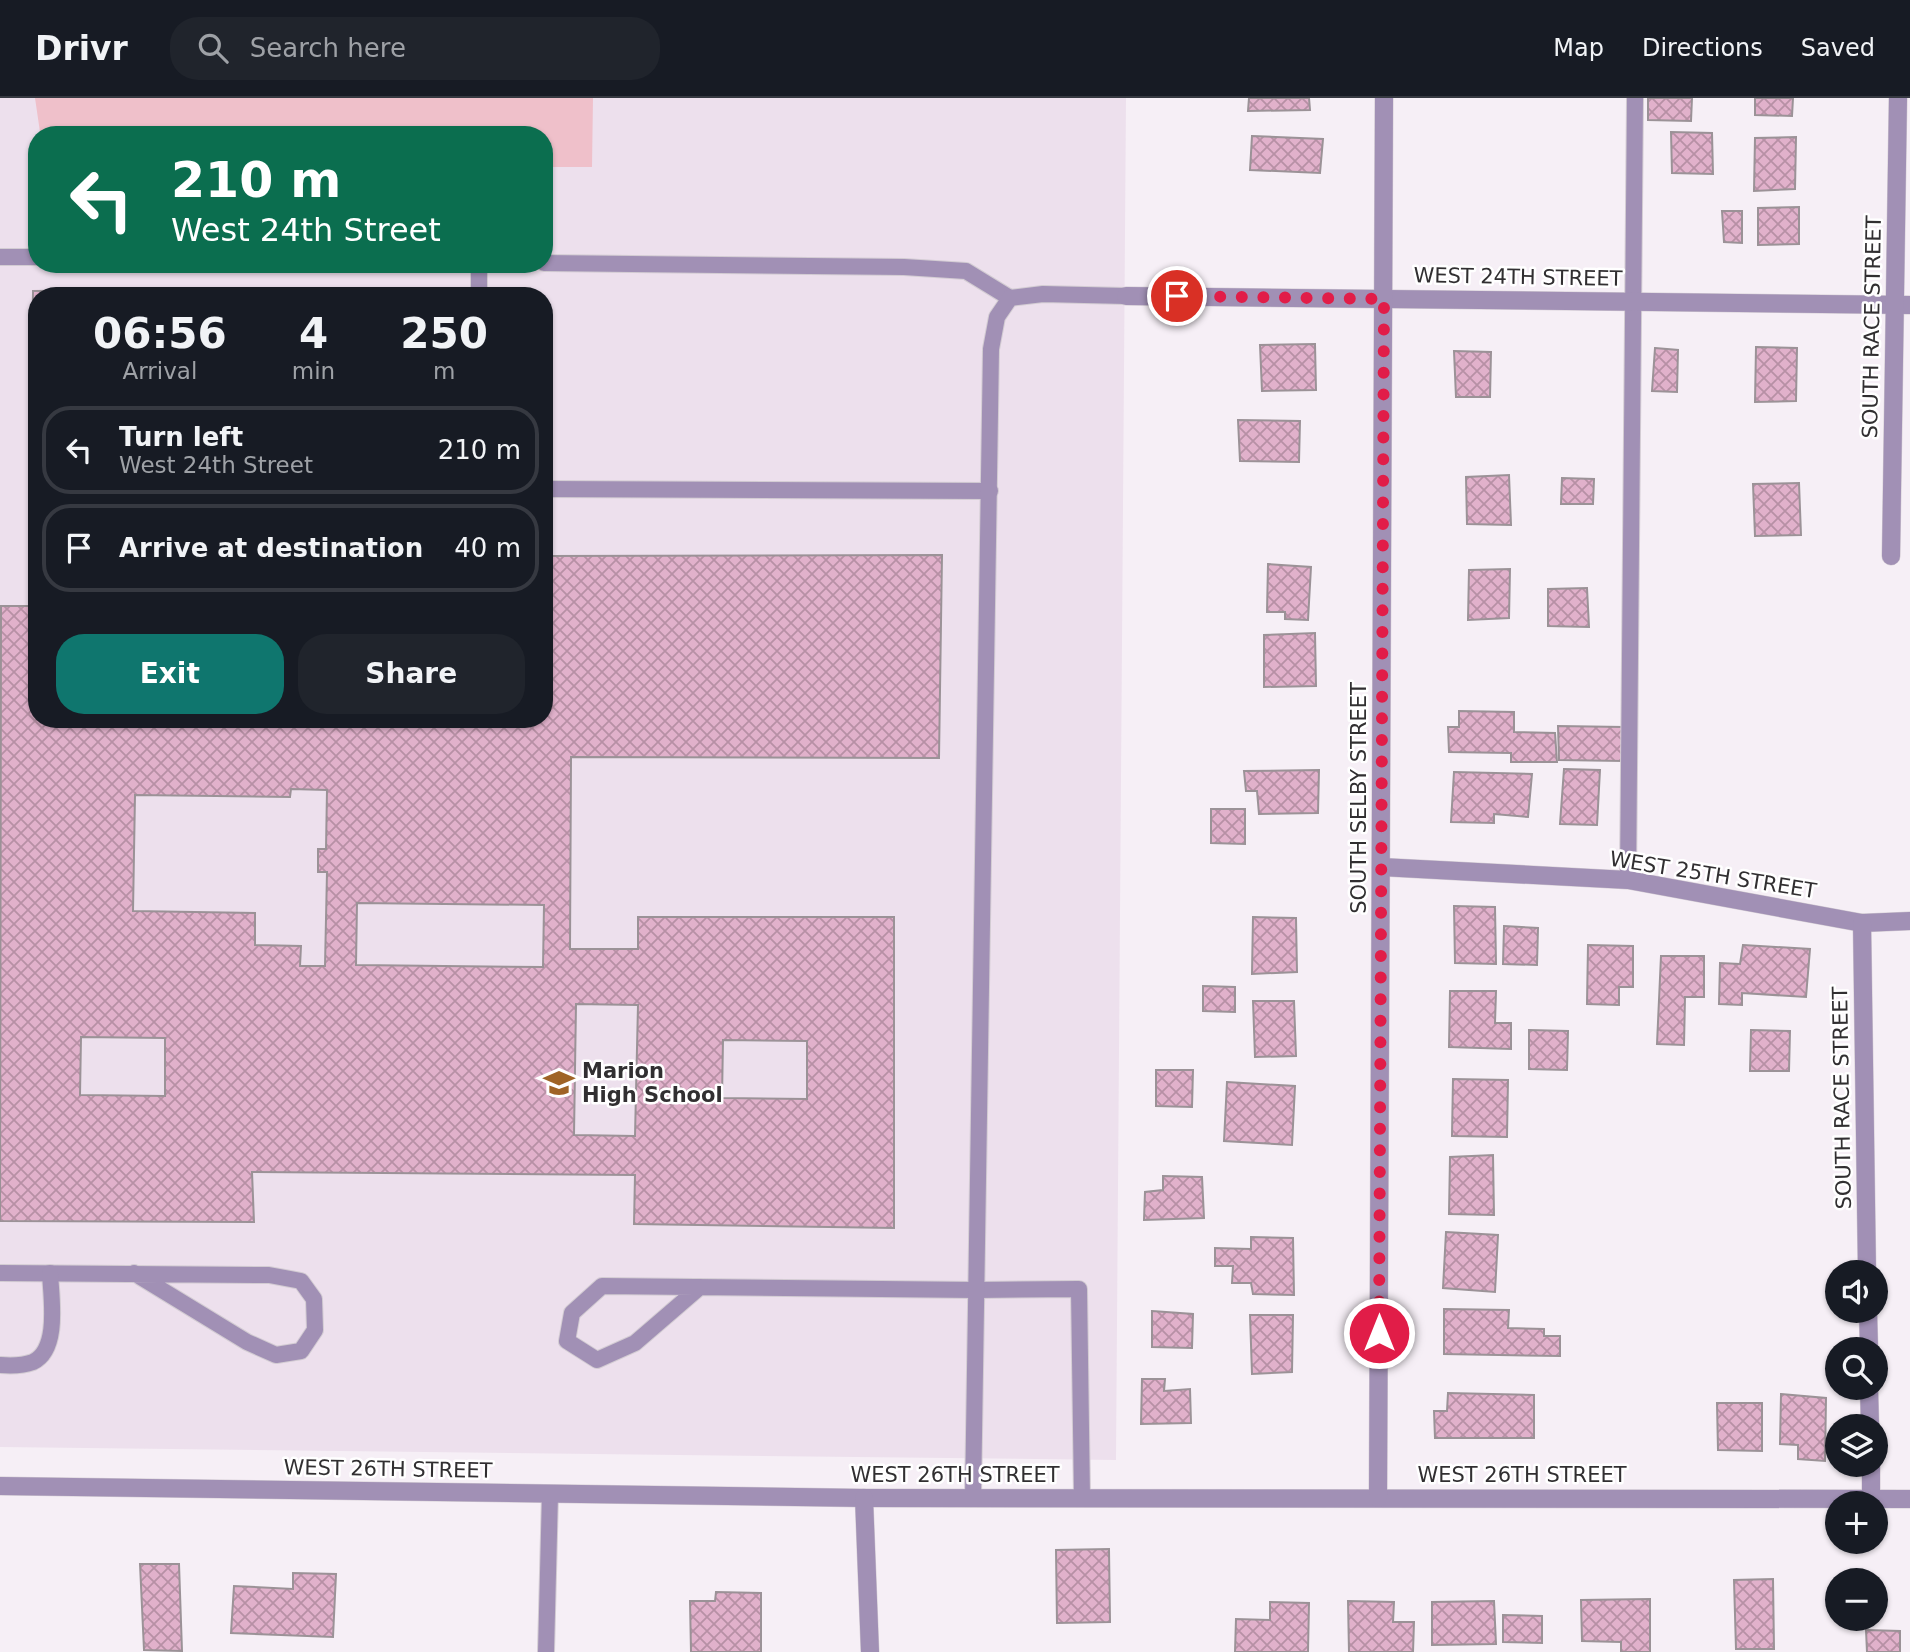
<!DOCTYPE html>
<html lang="en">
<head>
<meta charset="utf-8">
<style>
	:root { --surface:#171b24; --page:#20242c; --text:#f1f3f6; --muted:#9ea1a6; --line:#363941; --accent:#0f766e }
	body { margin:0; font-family:"DejaVu Sans",sans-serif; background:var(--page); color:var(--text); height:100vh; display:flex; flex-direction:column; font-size:26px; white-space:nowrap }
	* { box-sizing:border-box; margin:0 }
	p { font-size:23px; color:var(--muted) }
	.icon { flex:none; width:38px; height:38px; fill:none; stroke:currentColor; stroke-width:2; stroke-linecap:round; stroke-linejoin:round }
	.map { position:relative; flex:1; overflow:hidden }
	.details { position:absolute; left:28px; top:189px; width:525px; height:441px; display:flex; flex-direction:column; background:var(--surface); border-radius:28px; box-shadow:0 2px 5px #0004 }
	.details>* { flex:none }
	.top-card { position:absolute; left:28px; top:28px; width:525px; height:147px; border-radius:28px; box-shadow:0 2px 5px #0004; background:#0b6e4f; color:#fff; overflow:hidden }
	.buttons { position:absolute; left:1825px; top:1162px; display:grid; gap:14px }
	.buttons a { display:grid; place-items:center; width:63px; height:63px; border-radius:50%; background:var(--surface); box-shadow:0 2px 5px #0004; font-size:35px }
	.pin { position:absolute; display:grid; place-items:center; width:60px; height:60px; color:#fff; margin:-30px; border:4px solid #fff; border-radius:50%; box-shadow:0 2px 7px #0007 }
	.me { position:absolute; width:77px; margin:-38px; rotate:0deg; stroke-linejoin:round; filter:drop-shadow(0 0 5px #0008) }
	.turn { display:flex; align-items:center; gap:24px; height:147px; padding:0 28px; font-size:32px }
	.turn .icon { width:91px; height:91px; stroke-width:2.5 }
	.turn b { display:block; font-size:49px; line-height:60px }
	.eta { display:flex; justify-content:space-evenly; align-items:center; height:119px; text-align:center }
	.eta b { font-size:42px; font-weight:700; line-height:49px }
	.action { display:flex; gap:14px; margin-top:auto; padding:14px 28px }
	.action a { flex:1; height:80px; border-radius:28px; background:var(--accent); color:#fff; font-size:28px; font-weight:700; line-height:80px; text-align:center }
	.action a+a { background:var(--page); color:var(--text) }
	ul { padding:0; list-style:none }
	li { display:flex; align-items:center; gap:21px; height:88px; margin:0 14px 10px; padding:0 14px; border:4px solid var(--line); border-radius:28px }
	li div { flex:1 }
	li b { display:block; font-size:26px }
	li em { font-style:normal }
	header { display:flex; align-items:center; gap:42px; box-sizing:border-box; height:98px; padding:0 35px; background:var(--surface); border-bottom:2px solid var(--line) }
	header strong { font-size:33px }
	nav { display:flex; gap:38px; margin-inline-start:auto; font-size:24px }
	.search { width:490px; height:63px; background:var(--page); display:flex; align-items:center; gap:18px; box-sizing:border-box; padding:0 24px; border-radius:28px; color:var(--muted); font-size:26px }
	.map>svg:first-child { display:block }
</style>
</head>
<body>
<header>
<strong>Drivr</strong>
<div class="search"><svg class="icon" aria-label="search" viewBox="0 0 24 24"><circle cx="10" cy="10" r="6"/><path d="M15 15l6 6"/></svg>Search here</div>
<nav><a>Map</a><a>Directions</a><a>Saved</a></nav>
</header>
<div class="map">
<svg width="1910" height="1554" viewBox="0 0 1910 1554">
	<defs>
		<pattern id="building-cross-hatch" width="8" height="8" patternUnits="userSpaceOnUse" patternTransform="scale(1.75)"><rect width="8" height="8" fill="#e1b1cb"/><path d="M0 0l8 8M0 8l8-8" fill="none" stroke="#b790a5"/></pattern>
	</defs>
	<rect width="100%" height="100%" fill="#f6eff6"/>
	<path fill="#ede0ed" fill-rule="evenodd" d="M0 0H1126L1116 1362 0 1349ZM37 37H544V166H37ZM37 198H544V621H37Z"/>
	<polygon fill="#efc0ca" points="35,0 593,0 592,69 544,69 544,37 43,37 40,34"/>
	<g fill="url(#building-cross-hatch)" stroke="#9b9297" stroke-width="2" fill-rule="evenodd">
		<polygon points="1249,0 1309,0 1310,12 1248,13"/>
		<polygon points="1648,0 1692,0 1691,23 1648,22"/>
		<polygon points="1755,0 1793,0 1792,18 1755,17"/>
		<polygon points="1671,34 1712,35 1713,76 1672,75"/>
		<polygon points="1252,38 1323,41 1320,75 1250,72"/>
		<polygon points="1796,39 1795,91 1754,93 1755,40"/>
		<polygon points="1799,109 1799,146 1758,147 1758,110"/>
		<polygon points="1722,113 1742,113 1742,145 1724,144"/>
		<path d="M131 192V196L266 198H37V621H544V545H547V458L942 457 939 660 571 659 570 851H638V819H894V1130L634 1126 635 1077 252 1074 254 1124 0 1123 1 508H30L33 193ZM291 691 327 692 326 751H318V774H327L325 868H300L301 848 255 847V815L133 813 135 697 290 699ZM357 805 544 807 543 869 356 867ZM576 906 638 907 635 1038 574 1037ZM81 939 165 940V998L80 997ZM723 942 807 943V1001L722 1000Z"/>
		<rect x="274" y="193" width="98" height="5"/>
		<polygon points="1315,246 1316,292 1262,293 1260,247"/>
		<polygon points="1756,249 1797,250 1796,303 1755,304"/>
		<polygon points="1655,250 1678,252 1677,294 1652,293"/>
		<polygon points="1454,253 1491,254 1490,299 1456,299"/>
		<polygon points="1238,322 1300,323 1299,364 1240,363"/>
		<polygon points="1509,377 1511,427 1467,426 1466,379"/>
		<polygon points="1562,380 1594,381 1593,406 1561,406"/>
		<polygon points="1799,385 1801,437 1755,438 1753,386"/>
		<polygon points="1268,466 1311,469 1308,522 1285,521 1285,514 1267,514"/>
		<polygon points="1510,471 1509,520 1468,522 1469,472"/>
		<polygon points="1587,490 1589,529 1548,528 1548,491"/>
		<polygon points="1315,535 1316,588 1264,589 1264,537"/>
		<polygon points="1459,613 1514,614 1514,634 1555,635 1557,664 1511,664 1511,655 1449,654 1448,629 1459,629"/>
		<polygon points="1558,628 1623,629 1623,663 1559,662"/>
		<polygon points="1564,671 1600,672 1597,727 1560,726"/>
		<polygon points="1319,672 1318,715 1259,716 1257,693 1246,693 1244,673"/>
		<polygon points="1454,674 1532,676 1528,719 1494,716 1494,725 1451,724"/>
		<polygon points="1211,711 1245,711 1245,746 1211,745"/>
		<polygon points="1454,808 1495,809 1496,866 1455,865"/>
		<polygon points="1253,819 1296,820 1297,874 1252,876"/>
		<polygon points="1504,828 1538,830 1537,867 1503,866"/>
		<polygon points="1588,847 1633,848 1633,889 1619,889 1619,907 1587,906"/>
		<polygon points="1743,847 1810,851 1806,899 1742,895 1742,907 1719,906 1720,865 1740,866"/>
		<polygon points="1661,858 1704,858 1704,899 1685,899 1684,947 1657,946"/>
		<polygon points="1203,888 1235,889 1235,914 1203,913"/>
		<polygon points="1450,893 1496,893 1495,925 1511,925 1511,951 1449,949"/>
		<polygon points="1253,903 1294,903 1296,958 1255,959"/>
		<polygon points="1529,932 1568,933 1567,972 1529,971"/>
		<polygon points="1751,932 1790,933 1789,973 1750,973"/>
		<polygon points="1156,972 1193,972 1192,1009 1156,1008"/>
		<polygon points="1453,981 1508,982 1507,1039 1452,1038"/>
		<polygon points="1227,984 1295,988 1292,1047 1224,1043"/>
		<polygon points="1493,1057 1494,1117 1449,1116 1450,1059"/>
		<polygon points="1163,1078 1202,1079 1204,1120 1144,1122 1145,1094 1163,1092"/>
		<polygon points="1446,1134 1498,1137 1495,1194 1443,1190"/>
		<polygon points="1251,1139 1293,1140 1294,1197 1253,1196 1251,1185 1232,1185 1233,1168 1215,1168 1215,1150 1251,1151"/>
		<polygon points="1444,1211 1509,1212 1508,1230 1544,1231 1544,1238 1560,1238 1560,1258 1444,1256"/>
		<polygon points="1152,1213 1193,1216 1192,1250 1152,1249"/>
		<polygon points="1250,1217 1293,1217 1292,1274 1252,1276"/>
		<polygon points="1142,1281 1165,1281 1164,1293 1190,1291 1191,1325 1141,1326"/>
		<polygon points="1448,1295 1534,1297 1534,1340 1435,1340 1434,1313 1447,1313"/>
		<polygon points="1781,1296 1826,1300 1825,1363 1798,1361 1798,1347 1780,1346"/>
		<polygon points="1717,1305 1762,1305 1762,1353 1718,1352"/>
		<polygon points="1109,1451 1110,1524 1057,1525 1056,1452"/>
		<polygon points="140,1466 179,1466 182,1553 144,1552"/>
		<polygon points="293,1475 336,1476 333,1539 231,1535 234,1488 293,1491"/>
		<polygon points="1773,1481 1774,1551 1736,1551 1734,1482"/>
		<polygon points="716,1494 761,1495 761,1554 691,1554 690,1503 715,1503"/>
		<polygon points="1650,1501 1650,1554 1621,1554 1621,1544 1582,1543 1581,1502"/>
		<polygon points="1348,1503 1394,1504 1393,1524 1414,1524 1413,1554 1349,1554"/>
		<polygon points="1494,1503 1496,1546 1432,1547 1432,1504"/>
		<polygon points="1270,1504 1309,1505 1308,1554 1235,1554 1236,1521 1270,1522"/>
		<polygon points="1503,1517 1542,1518 1542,1545 1503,1544"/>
		<polygon points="1866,1532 1900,1533 1900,1554 1867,1554"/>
	</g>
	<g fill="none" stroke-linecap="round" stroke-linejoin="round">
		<g stroke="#d3ccd3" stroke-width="18">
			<g id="lane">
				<polyline points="0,159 37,159"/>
				<polyline points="544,165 904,169 966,173 1010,200"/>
				<polyline points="479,198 479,166"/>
				<polyline points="544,391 990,393"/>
				<polyline points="1628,782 1635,0"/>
				<polyline points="0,1175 269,1177 301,1183 314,1201 315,1232 301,1253 276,1257 247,1244 134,1175"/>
				<polyline points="700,1189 635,1245 597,1262 567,1243 572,1215 602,1188 976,1192 1079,1191 1082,1400"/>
				<path d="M0 1267C11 1268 22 1268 33 1264 60 1251 51 1199 50 1175"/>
				<polyline points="973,1400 991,251 997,219 1010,200 1043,196 1126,198"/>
				<polyline points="546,1554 550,1396"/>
			</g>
		</g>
		<g stroke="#d3ccd3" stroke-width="19">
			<g id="street">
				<polyline points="1126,198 1910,207"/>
				<polyline points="1891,458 1898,0"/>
				<polyline points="1381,769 1628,782 1862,825 1910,823"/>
				<polyline points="1862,825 1867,1174"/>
				<polyline points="1868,1213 1869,1251"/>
				<polyline points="1869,1290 1870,1328"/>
				<polyline points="1871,1367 1871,1400"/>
				<polyline points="0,1388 864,1400 1910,1401"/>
				<polyline points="864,1400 870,1554"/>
				<polyline points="1378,1400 1384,0"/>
			</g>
		</g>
		<use href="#lane" stroke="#a190b5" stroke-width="16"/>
		<use href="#street" stroke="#a190b5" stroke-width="18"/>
	</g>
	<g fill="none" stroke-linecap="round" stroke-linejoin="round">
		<polyline stroke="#e11d48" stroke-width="12" stroke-dasharray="0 21.6" points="1177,198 1384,201 1379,1235"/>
	</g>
	<defs>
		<g id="school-bare" transform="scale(2.415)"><path d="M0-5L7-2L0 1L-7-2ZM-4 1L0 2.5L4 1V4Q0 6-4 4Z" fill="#9f6326" stroke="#fff" stroke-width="2.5" paint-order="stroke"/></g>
	</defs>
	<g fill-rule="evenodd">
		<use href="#school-bare" x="559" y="985"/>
	</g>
	<g text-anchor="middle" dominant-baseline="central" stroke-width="5" stroke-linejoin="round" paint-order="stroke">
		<g font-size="21" fill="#312f31" stroke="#fff">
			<text transform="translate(1518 179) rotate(1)">WEST 24TH STREET</text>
			<text transform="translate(1872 229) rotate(-89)">SOUTH RACE STREET</text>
			<text transform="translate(1359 700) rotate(-90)">SOUTH SELBY STREET</text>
			<text transform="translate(1713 777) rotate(9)">WEST 25TH STREET</text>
			<text transform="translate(1842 1000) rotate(-91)">SOUTH RACE STREET</text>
			<text transform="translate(388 1371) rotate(1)">WEST 26TH STREET</text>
			<text x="955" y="1377">WEST 26TH STREET</text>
			<text x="1522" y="1377">WEST 26TH STREET</text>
		</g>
		<g font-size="21" font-weight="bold" fill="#312f31" stroke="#fff" text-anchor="start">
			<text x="582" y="973">Marion<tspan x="582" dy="24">High School</tspan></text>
		</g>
	</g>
</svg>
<div class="buttons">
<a><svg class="icon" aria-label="sound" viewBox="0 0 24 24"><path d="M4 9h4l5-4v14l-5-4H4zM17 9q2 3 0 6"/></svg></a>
<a><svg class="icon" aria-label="search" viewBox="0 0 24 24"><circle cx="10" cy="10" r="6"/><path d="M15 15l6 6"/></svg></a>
<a><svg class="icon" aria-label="layers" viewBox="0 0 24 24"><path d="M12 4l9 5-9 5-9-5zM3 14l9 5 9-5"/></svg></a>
<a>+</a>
<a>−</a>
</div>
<div class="pin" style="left:1177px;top:198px;background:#d93025"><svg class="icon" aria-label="arrive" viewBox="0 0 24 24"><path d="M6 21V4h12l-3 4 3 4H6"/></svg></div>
<svg class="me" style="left:1379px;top:1235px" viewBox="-20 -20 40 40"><circle r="17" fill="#e11d48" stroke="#fff" stroke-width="3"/><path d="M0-11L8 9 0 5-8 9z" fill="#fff"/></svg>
<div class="top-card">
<div class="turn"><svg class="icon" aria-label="left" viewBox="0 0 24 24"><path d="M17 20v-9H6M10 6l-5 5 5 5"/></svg><div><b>210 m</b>West 24th Street</div></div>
</div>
<section class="details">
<div class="eta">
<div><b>06:56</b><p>Arrival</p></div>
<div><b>4</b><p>min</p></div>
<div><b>250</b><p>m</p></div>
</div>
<ul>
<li><svg class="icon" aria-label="left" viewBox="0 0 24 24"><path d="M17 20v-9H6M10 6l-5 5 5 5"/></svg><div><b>Turn left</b><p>West 24th Street</p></div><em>210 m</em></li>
<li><svg class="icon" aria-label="arrive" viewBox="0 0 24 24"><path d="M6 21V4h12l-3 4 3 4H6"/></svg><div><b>Arrive at destination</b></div><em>40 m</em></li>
</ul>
<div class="action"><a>Exit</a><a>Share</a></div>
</section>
</div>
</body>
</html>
